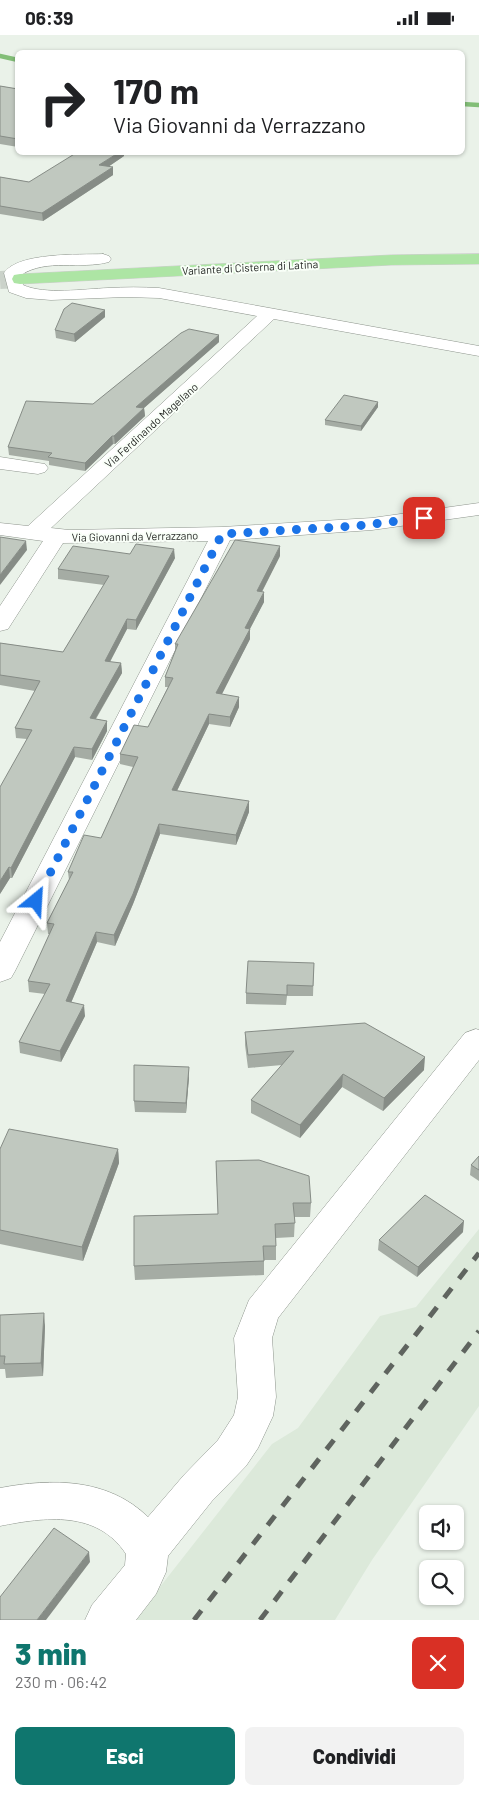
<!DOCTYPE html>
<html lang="it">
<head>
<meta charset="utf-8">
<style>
	:root { --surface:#fff; --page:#f2f2f2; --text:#202124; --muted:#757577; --accent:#0f766e }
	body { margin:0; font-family:Barlow,sans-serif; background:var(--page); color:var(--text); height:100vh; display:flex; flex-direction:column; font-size:19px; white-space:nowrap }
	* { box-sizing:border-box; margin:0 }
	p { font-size:16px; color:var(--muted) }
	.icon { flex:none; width:28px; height:28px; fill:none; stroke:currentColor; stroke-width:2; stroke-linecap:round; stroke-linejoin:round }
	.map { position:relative; height:1585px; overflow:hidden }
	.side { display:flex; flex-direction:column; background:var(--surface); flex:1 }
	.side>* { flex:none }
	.guide { position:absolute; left:15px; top:15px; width:450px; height:105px; border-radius:8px; box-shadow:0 1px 4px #0004; background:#fff; color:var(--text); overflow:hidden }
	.tools { position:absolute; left:419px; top:1470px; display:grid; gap:10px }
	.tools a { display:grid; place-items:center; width:45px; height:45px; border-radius:8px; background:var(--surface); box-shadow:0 1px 4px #0004; font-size:25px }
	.pin { position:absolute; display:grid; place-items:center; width:42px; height:42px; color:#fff; margin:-21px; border-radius:10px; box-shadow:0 2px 8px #0006 }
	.me { position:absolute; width:55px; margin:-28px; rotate:27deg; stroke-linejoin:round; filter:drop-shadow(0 0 4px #0008) }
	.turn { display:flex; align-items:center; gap:18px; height:105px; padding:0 15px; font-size:22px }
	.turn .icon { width:65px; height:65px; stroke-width:2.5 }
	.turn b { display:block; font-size:35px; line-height:42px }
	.round { display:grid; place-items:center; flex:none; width:52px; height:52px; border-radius:8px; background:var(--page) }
	.head { display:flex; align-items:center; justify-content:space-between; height:85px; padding:0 15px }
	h1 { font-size:30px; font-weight:800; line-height:38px; color:var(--accent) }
	.primary-button { display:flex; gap:10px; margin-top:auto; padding:10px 15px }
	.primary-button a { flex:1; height:58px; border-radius:8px; background:var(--accent); color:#fff; font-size:20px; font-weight:800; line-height:58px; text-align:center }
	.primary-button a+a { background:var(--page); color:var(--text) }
	.status { display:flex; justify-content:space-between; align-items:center; height:35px; padding:0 25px; background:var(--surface); direction:ltr }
	.status svg { height:14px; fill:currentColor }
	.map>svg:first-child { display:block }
</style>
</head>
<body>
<div class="status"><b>06:39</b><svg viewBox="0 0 49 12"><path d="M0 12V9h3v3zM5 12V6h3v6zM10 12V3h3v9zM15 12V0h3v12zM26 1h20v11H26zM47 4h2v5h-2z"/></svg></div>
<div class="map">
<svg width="479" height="1585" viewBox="0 0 479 1585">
	<rect width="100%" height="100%" fill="#eaf2e9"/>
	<polygon fill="#dce9da" points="479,1194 479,1371 372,1525 335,1585 134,1585 272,1409 298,1393 380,1281 416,1272"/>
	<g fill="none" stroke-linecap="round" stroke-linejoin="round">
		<g stroke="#82be77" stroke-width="4.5">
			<polyline points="0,21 18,25"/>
			<polyline points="462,69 479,70"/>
		</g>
		<polyline stroke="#cbd2ca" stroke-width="18" stroke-dasharray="18 9" stroke-linecap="butt" points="0,245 20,244"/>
		<g stroke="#8e958d" stroke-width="1">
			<g id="minor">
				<path d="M103 219 109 221 111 224 109 227C80 235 47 223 21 240L23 250C45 260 84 254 108 253 125 252 142 252 159 253L479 311V321L274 284 51 493 69 495 222 492 372 483 479 468V480L372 495 230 505 15 936 11 943 0 947V907L208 506 63 508 8 594 0 596V571L43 506 0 500V488L28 491 257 281 159 263 125 262 51 265 26 263 9 257 4 238C18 217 79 220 103 219Z"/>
				<polygon points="0,422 45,429 48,433 45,437 38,439 0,434"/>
				<path d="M476 994 479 995V1025L278 1283 272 1303 276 1362 273 1381 258 1413 246 1431 212 1466 168 1521 166 1537 156 1559 136 1585H85L92 1570 125 1530 126 1519C97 1475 45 1482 0 1491V1453C52 1443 108 1443 148 1482L184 1440 218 1405 234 1380 238 1362 234 1303 249 1265 465 998Z"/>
			</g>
		</g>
		<g stroke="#cdcecd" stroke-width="1">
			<polygon id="primary" points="479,219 479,229 391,230 20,249 14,248 12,244 14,240 20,239 391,220"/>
		</g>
		<use href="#minor" fill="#fff" fill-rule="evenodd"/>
		<use href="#primary" fill="#ade5a4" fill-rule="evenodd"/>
		<g stroke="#5f645f" stroke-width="5" stroke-dasharray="12 12" stroke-linecap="butt">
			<polyline points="194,1585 479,1218"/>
			<polyline points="260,1585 479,1296"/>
		</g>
	</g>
	<g fill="#a5aca4">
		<polygon points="0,51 18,54 18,112 0,109"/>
		<polygon points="124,121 108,132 113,140 43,186 0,179 0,142 29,147"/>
		<polygon points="105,275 105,282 75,307 56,303 55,295"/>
		<polygon points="219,300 219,307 144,373 145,381 115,409 113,409 85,436 49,430 49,426 9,420 8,412 93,369"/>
		<polygon points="378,367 378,372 361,396 325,390 325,385"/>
		<polygon points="130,519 175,523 136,595 127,594 110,627 121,628 122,638 96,684 107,686 107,696 92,725 75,722 12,843 10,843 0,859 27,704 16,703 15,693 35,656 0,650 0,608 63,617 104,550 58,544 58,534"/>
		<polygon points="280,521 262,557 264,567 250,594 250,604 221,659 239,672 230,692 209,689 177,756 249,777 236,810 160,799 133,869 115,911 97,907 71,968 85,981 61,1027 20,1018 19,1007 45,959 29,957 28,946 50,899 48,899 47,888 69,845 68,837 101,803 133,732 120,729 120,719 148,692 168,652 165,652 165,642 175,616 175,609"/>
		<polygon points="314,928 313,961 287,961 286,970 246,969 246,958"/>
		<polygon points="245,997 424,1035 383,1076 342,1052 300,1103 251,1078 251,1065 282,1030 248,1033 245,1010"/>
		<polygon points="189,1042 186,1078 135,1077 134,1066"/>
		<polygon points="0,1114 118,1114 119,1128 83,1226 0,1209"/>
		<polygon points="479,1121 479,1146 470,1140 471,1130"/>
		<polygon points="216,1126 311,1168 310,1182 295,1182 294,1202 276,1203 276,1225 264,1225 264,1240 135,1245 134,1231 218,1179"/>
		<polygon points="463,1197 417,1242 378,1215 379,1205"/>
		<polygon points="0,1280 45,1291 43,1341 6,1343 5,1334 0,1334"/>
	</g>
	<g fill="#868c86">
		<polygon points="118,118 124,118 124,121 99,138 99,130"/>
		<polygon points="113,132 113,140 43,186 42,178"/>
		<polygon points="105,275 105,282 75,307 74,299"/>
		<polygon points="219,300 219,307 136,380 136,372"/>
		<polygon points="378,367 378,372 361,396 361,391"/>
		<polygon points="144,373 145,381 115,409 114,401"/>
		<polygon points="112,401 113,409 85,436 85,428"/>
		<polygon points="26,506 27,515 0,550 0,540"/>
		<polygon points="280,511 280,521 257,566 257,556"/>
		<polygon points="174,514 175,523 136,595 136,585"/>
		<polygon points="264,557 264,567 245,603 245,593"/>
		<polygon points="127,584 127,594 105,636 105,626"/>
		<polygon points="250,594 250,604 217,669 216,658"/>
		<polygon points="121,628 122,638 90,693 90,683"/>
		<polygon points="239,662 239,672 230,692 230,682"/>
		<polygon points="209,679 209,689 172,766 172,755"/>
		<polygon points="107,686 107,696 92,725 92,714"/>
		<polygon points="74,712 75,722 12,843 11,833"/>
		<polygon points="249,766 249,777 236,810 236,800"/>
		<polygon points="159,789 160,799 133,869 115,911 114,900"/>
		<polygon points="9,832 10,843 0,859 0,846"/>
		<polygon points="96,897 97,907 67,977 66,966"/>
		<polygon points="84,970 85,981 61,1027 60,1016"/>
		<polygon points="425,1022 424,1035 383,1076 384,1063"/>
		<polygon points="189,1032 189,1042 186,1078 186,1068"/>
		<polygon points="343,1039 342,1052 300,1103 300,1090"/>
		<polygon points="118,1114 119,1128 83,1226 82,1212"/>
		<polygon points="464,1186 463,1197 417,1242 418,1232"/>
		<polygon points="44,1278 45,1291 43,1341 41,1328"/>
		<polygon points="89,1517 90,1527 46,1585 37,1585"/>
	</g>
	<g fill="#c0c8bf" stroke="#868c86">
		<polygon points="0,51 18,54 18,104 0,101"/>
		<polygon points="76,118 118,118 99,130 113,132 42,178 0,171 0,142 29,147"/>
		<polygon points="72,268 105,275 74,299 55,295 64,274"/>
		<polygon points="189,294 219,300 136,372 144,373 114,401 112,401 85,428 48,422 52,418 8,412 26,366 93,369 181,298"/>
		<polygon points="344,360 378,367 361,391 325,385"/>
		<polygon points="0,502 26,506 0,540"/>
		<polygon points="235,505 280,511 257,556 264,557 245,593 250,594 216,658 239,662 230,682 209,679 172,755 249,766 236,800 159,789 133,859 114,900 96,897 66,966 84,970 60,1016 19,1007 50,949 28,946 54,889 47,888 73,837 68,837 84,800 101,803 138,722 120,719 134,690 148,692 173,643 165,642 178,609 175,609"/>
		<polygon points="136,509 174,514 136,585 127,584 105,626 121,628 90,683 107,686 92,714 74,712 11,833 9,832 0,846 0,752 32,695 15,693 40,646 0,640 0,608 63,617 109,541 58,534 73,511 130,519"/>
		<polygon points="248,926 314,928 313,951 287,950 287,960 246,958"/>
		<polygon points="365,988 425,1022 384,1063 343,1039 300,1090 251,1065 294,1016 248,1020 245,997"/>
		<polygon points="134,1030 189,1032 186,1068 134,1066"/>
		<polygon points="9,1094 118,1114 82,1212 0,1195 0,1114"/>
		<polygon points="479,1121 479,1135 471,1130"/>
		<polygon points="259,1125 309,1141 311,1168 293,1168 295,1188 275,1189 276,1211 263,1211 264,1226 134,1231 134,1181 218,1179 216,1126"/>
		<polygon points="425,1160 464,1186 418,1232 379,1205"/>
		<polygon points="44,1278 41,1328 4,1329 5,1321 0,1321 0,1280"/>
		<polygon points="54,1493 89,1517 37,1585 0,1585 0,1562"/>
	</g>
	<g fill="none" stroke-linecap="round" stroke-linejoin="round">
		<polyline stroke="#1a73e8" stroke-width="9" stroke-dasharray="0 16.2" points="36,866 222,499 356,491 424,483"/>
	</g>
	<g text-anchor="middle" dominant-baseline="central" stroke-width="4" stroke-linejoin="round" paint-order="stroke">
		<g font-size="11" fill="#1c1f1c" stroke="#f9fff8">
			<text transform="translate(250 232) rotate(-3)">Variante di Cisterna di Latina</text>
			<text transform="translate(151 390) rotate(-42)">Via Ferdinando Magellano</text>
			<text transform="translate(135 501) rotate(-1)">Via Giovanni da Verrazzano</text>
		</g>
	</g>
</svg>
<div class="tools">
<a><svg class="icon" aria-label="sound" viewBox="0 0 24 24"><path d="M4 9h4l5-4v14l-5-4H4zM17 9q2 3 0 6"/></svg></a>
<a><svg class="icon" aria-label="search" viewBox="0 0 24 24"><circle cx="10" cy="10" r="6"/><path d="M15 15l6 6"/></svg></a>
</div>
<div class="pin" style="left:424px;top:483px;background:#d93025"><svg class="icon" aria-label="arrive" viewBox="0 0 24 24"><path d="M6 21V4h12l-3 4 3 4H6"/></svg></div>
<svg class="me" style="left:36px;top:866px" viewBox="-20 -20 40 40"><path d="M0-17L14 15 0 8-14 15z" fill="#1a73e8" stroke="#fff" stroke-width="4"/></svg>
<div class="guide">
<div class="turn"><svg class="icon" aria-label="right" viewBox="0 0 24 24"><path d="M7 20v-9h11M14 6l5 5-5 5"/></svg><div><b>170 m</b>Via Giovanni da Verrazzano</div></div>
</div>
</div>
<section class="side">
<div class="head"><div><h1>3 min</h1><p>230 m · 06:42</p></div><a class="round" style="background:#d93025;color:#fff"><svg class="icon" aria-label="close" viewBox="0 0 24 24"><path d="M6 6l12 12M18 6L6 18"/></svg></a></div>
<div class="primary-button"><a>Esci</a><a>Condividi</a></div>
</section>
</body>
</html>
